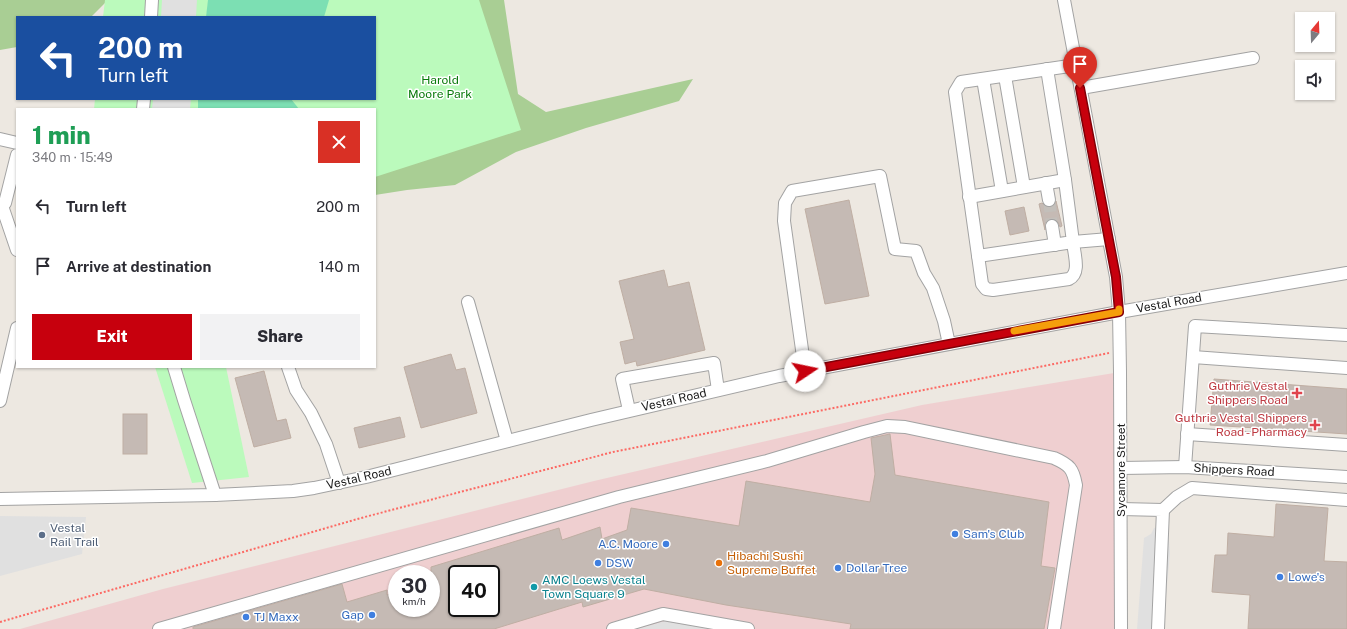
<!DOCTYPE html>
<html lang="en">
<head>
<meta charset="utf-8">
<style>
	:root { --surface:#fff; --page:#f2f2f3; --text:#2b2b33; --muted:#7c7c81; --accent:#c7000d }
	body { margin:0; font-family:"Public Sans",sans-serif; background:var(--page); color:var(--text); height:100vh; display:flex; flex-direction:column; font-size:15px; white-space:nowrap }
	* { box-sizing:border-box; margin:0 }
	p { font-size:13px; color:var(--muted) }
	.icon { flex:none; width:22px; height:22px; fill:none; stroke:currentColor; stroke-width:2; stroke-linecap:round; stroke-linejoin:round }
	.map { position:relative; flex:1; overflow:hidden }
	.details { position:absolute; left:16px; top:108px; width:360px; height:260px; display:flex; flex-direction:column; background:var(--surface); border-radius:0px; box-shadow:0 1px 3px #0004 }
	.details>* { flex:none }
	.banner { position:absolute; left:16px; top:16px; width:360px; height:84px; border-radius:0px; box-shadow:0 1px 3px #0004; background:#1a4fa0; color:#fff; overflow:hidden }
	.needle { width:26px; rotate:19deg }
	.controls { position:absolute; left:1295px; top:12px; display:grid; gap:8px }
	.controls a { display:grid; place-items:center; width:40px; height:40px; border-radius:0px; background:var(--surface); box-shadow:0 1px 3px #0004; font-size:20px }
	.speed { position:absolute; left:388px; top:565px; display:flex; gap:8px; font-size:20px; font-weight:700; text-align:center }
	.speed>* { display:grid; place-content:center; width:52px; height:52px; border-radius:50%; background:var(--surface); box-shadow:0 1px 3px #0004; line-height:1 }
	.speed small { font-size:10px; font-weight:400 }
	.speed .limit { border:2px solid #111; border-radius:6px; background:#fff; color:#111 }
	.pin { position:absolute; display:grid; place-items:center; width:34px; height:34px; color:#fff; margin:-41px -17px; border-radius:50% 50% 50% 0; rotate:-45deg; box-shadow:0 0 4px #0007 }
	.pin .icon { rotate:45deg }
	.me { position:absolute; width:44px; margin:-22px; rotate:79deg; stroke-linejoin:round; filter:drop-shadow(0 0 3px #0008) }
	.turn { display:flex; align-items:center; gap:14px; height:84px; padding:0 16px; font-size:18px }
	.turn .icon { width:52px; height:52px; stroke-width:2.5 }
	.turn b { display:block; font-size:28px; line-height:34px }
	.round { display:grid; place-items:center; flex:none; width:42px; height:42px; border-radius:0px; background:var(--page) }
	.overview { display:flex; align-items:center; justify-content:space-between; height:68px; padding:0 16px }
	h1 { font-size:24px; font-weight:800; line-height:30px; color:#1e9e55 }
	.cta { display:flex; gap:8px; margin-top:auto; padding:8px 16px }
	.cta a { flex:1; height:46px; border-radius:0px; background:var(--accent); color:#fff; font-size:16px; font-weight:800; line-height:46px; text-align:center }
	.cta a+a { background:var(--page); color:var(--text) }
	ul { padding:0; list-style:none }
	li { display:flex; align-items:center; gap:12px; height:60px; padding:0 16px }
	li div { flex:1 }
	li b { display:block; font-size:15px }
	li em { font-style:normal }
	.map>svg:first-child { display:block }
</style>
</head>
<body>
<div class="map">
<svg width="1347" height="629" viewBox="0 0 1347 629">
	<rect width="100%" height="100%" fill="#ede8e1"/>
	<path fill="#efcfd0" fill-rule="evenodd" d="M1120 372 1121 629H20L163 589 594 481 922 405ZM397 574H431V608H397ZM457 574H491V608H457Z"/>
	<g fill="#a9ce94">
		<polygon points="0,0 108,0 91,17 17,17 17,47 0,50"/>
		<polygon points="450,0 504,0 518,94 546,112 693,79 679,101 586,128 516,152 455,185 407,190 375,195 375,167"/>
	</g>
	<g fill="#bbfabc">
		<polygon points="105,0 479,0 521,130 375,177 375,109 94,109 95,99 375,99 375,17 103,17"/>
		<polygon points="155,367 226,367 249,477 192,483"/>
	</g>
	<g fill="#7cdfb3">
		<polygon points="208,0 329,0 324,17 206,17"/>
		<polygon points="198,99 291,99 299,109 198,109"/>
	</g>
	<g fill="#e0e0e0">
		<polygon points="162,0 197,0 196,17 161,17"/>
		<polygon points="153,99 191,99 190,109 152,109"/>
		<polygon points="0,516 86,517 82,554 0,576"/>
		<polygon points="1168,527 1170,553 1163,629 1137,629 1144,538 1151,534 1154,528"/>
		<polygon points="665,621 711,629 637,629"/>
	</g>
	<g fill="#c5bab4" stroke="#bfaea3" fill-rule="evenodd">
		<polygon points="849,200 869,296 825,304 805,209"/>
		<polygon points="1056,201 1062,226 1060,227 1058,222 1055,219 1050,219 1045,223 1045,230 1039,204 1042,203 1046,207 1051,207 1054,205"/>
		<polygon points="1024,207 1029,231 1010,235 1005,211"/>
		<polygon points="664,270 668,287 689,282 705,350 637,366 636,361 625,364 620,342 634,339 619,281"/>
		<polygon points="451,354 456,370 465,368 477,413 421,428 404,367"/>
		<polygon points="264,371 277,421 286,419 291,438 254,447 235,378"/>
		<polygon points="1214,379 1347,389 1347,434 1210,425"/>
		<rect x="123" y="414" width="24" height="40"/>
		<polygon points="400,417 405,437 359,448 354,428"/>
		<path d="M890 434 895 475 1049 502 1041 566 1055 568 1044 629H850L851 624 726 605 644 589 583 607 582 602 494 629H193V627L342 584 347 602 387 590V595L397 592V608H431V567L559 528 562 540 600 527 602 539 627 530 631 508 739 526 746 481 870 502 875 474 871 438ZM457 574H491V608H457Z"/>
		<polygon points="1276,504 1328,508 1324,561 1347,562 1347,629 1248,629 1250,595 1212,592 1215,555 1227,555 1228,533 1274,537"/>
	</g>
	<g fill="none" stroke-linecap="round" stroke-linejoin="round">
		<polyline stroke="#c3bfba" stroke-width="12" stroke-dasharray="12 6" stroke-linecap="butt" points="1049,200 1052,226"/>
		<g stroke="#a3a3a3" stroke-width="14">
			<g id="minor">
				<polyline points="1064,0 1116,277 1119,312 1120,372 1121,629"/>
				<polyline points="151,17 152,0"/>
				<path d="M1076 65 961 82 955 92 982 284 986 289 993 290 1069 279C1081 273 1074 254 1073 242L1109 239"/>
				<polyline points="1005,76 1024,187"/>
				<polyline points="983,79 1002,191"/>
				<polyline points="1081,88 1253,58"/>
				<polyline points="143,109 144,99"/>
				<polyline points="0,139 17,143"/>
				<polyline points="1046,183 1049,200"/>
				<polyline points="969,197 1065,180"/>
				<polyline points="2,206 17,250"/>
				<polyline points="0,207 5,203 17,155"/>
				<polyline points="1052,226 1055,245"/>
				<polyline points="978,256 1073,242 1065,180 1047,69"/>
				<polyline points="468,302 507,441"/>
				<polyline points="1193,357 1347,368"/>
				<polyline points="174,367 184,400 215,495"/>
				<polyline points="288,367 296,390 311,413 326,444 339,483"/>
				<polyline points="805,371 784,221 785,203 792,191 880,176 895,249 916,251 924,273 933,288 944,321 949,344"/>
				<polyline points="0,401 17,328"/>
				<polyline points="629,410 622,379 714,363 718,390"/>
				<polyline points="1187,434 1347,445"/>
				<polyline points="1185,467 1195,326 1347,335"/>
				<polyline points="1121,468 1185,467 1347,477"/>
				<polyline points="0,499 215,495 293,491 314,488 366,477 591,420 779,376 1119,312 1347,273"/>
				<polyline points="1121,509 1163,510 1158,629"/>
				<polyline points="1163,510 1177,497 1192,488 1347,500"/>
				<path d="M159 629 619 497 767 461 864 432 887 426 905 427 1054 458C1070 465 1073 469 1076 485L1054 629"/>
				<polyline points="613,629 663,614 748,629"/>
			</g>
		</g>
		<polyline stroke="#fc6963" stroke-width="2" stroke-dasharray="2 2" stroke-linecap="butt" points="0,622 361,518 613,452 1109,353"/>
		<use href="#minor" stroke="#fff" stroke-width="12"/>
	</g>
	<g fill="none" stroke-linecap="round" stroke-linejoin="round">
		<g stroke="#810008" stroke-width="10">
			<polyline id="route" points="805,371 1119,312 1116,277 1080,88"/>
		</g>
		<use href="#route" stroke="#c7000d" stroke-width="7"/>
		<polyline stroke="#f59e0b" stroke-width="7" points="1014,331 1119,312 1119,309"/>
	</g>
	<g fill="#e0444e" stroke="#fff" stroke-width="1.5">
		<path d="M1295 387h4v4h4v4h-4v4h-4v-4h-4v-4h4z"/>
		<path d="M1313 419h4v4h4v4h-4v4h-4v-4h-4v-4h4z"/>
	</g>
	<g fill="#3f7fe0" stroke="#fff" stroke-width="1.5">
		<circle cx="955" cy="534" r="4"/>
		<circle cx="666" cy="544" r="4"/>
		<circle cx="598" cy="563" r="4"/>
		<circle cx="838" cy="568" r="4"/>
		<circle cx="1280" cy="577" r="4"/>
		<circle cx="372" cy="615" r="4"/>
		<circle cx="246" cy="617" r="4"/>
	</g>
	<circle fill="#5c6f8a" stroke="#fff" stroke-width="1.5" cx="42" cy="535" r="4"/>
	<circle fill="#e8710a" stroke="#fff" stroke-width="1.5" cx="719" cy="563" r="4"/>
	<circle fill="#0f9aa8" stroke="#fff" stroke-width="1.5" cx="534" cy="587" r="4"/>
	<g text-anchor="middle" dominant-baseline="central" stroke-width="3" stroke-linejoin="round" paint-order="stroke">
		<g font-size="12" fill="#097a0b" stroke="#fff">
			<text x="440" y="80">Harold<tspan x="440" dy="14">Moore Park</tspan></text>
		</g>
		<g font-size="12" fill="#1c1c1c" stroke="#fff">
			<text transform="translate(1169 303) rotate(-10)">Vestal Road</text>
			<text transform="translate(674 400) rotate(-13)">Vestal Road</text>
			<text transform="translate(1121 470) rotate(-90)">Sycamore Street</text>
			<text transform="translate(1234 470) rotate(3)">Shippers Road</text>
			<text transform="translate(359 478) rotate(-13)">Vestal Road</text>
		</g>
		<g font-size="12" fill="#be3a42" stroke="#fff" text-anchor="end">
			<text x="1288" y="386">Guthrie Vestal<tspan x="1288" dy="14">Shippers Road</tspan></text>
			<text x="1307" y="418">Guthrie Vestal Shippers<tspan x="1307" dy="14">Road - Pharmacy</tspan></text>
		</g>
		<g font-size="12" fill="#4e5e75" stroke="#fff" text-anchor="start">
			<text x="50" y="528">Vestal<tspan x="50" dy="14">Rail Trail</tspan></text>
		</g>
		<g font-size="12" fill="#366cbe" stroke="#fff" text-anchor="start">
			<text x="963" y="534">Sam's Club</text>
			<text x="658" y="544" text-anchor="end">A.C. Moore</text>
			<text x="606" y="563">DSW</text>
			<text x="846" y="568">Dollar Tree</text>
			<text x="1288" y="577">Lowe's</text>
			<text x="364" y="615" text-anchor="end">Gap</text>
			<text x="254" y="617">TJ Maxx</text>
		</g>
		<g font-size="12" fill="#c56008" stroke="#fff" text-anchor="start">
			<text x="727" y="556">Hibachi Sushi<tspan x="727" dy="14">Supreme Buffet</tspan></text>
		</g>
		<g font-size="12" fill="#0d838f" stroke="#fff" text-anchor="start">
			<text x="542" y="580">AMC Loews Vestal<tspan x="542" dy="14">Town Square 9</tspan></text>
		</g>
	</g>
</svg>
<div class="controls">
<a><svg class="needle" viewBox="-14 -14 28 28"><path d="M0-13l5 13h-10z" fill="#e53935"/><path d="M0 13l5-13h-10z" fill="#7c7c81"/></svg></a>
<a><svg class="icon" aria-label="sound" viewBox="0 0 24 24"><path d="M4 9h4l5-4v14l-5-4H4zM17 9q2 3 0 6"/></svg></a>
</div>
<div class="speed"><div>30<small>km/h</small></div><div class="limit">40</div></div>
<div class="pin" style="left:1080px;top:88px;background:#d93025"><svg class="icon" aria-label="arrive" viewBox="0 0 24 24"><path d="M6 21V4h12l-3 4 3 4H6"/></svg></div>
<svg class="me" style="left:805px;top:371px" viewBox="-20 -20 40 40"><circle r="19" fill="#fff"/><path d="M0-13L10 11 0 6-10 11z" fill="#c7000d"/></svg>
<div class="banner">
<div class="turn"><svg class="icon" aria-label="left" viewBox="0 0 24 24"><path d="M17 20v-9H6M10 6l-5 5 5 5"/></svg><div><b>200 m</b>Turn left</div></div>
</div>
<section class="details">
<div class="overview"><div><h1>1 min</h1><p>340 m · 15:49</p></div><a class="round" style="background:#d93025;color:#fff"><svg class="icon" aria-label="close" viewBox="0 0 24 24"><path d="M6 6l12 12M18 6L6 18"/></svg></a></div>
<ul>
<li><svg class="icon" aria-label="left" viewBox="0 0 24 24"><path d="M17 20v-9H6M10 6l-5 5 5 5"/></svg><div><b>Turn left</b></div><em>200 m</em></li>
<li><svg class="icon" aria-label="arrive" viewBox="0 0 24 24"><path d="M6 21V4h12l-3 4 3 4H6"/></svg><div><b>Arrive at destination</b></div><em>140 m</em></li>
</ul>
<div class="cta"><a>Exit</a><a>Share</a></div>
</section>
</div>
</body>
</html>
